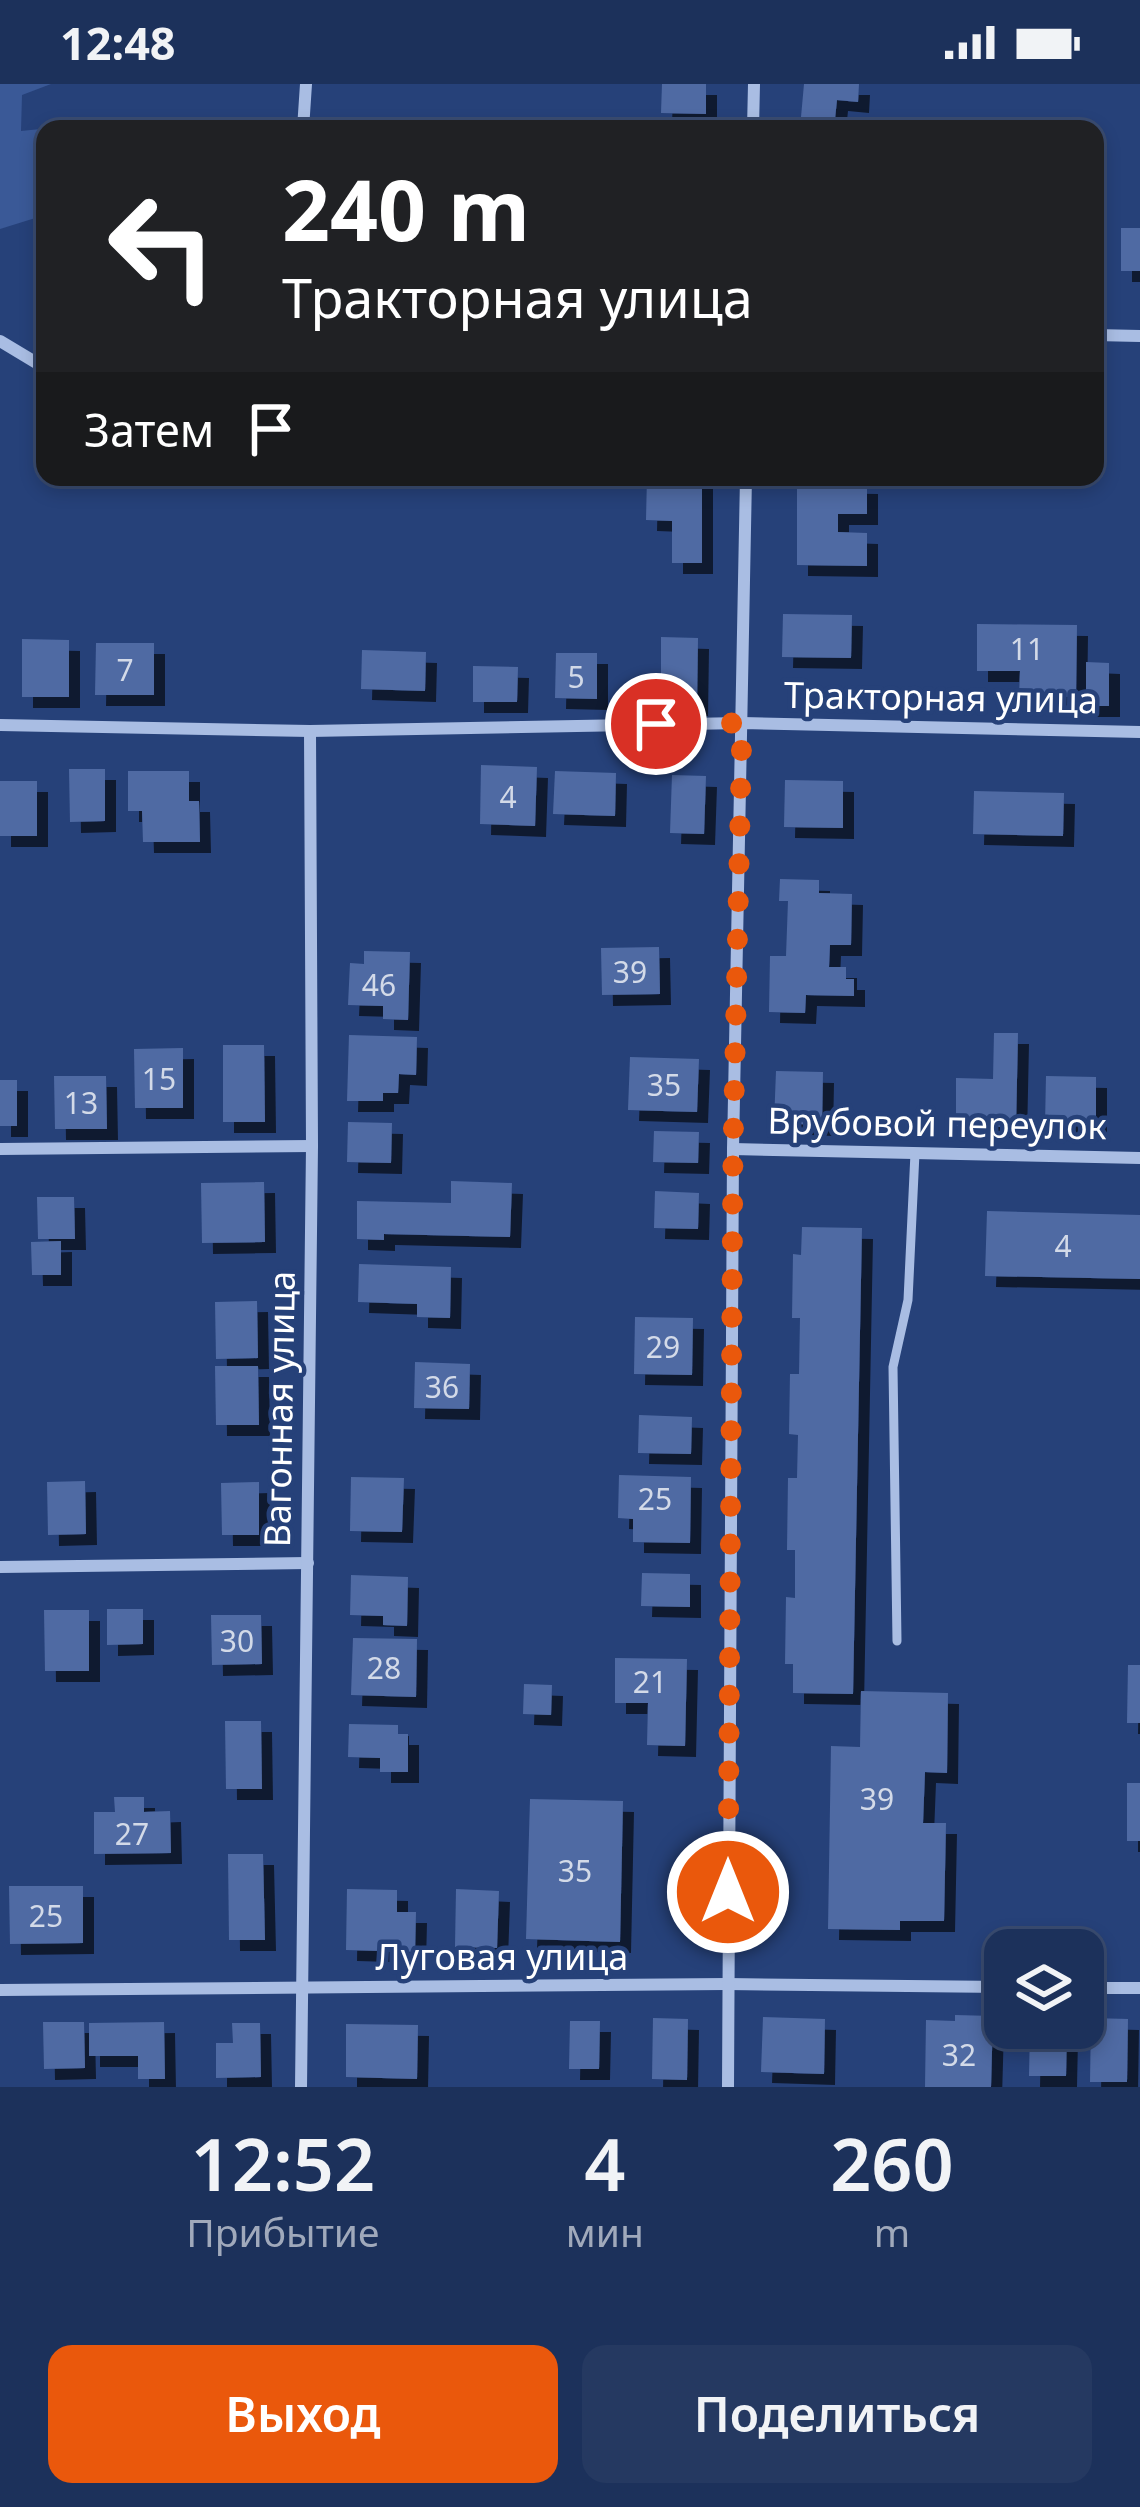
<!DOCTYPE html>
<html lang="ru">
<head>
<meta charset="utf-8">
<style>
	:root { --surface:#1c315b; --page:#253961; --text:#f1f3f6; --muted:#a0a9bb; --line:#3a4c71; --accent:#ea580c }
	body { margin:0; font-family:"Noto Sans",sans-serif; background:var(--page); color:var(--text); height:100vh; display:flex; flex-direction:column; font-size:45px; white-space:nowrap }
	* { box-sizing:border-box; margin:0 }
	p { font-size:39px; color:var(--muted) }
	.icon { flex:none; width:66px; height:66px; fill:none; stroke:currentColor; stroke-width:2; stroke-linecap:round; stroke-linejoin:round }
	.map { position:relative; height:2003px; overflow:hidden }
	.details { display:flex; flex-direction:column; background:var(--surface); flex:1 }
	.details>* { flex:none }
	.top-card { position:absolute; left:36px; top:36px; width:1068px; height:366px; border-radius:24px; box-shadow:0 6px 18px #0003,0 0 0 3px var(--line); background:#202124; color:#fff; overflow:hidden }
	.buttons { position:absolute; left:984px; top:1845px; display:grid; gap:24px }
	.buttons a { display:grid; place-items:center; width:120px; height:120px; border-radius:24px; background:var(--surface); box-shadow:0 6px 18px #0003,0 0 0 3px var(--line); font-size:60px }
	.pin { position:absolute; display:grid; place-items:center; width:102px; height:102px; color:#fff; margin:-51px; border:6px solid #fff; border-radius:50%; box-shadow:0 3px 12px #0007 }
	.me { position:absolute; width:132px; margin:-66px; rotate:0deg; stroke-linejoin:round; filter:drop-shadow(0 0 9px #0008) }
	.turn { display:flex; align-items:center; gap:42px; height:252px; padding:0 48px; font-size:54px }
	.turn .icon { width:156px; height:156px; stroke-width:2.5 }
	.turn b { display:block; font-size:84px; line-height:102px }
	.then { display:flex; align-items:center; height:114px; padding:0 48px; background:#0003; gap:24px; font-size:45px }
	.eta { display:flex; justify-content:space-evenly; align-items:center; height:204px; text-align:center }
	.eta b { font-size:72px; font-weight:600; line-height:84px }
	.action { display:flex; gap:24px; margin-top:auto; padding:24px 48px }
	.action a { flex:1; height:138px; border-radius:24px; background:var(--accent); color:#fff; font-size:48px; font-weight:600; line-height:138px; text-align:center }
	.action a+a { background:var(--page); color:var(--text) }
	.status { display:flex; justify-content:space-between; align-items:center; height:84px; padding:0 60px; background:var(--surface); direction:ltr }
	.status svg { height:33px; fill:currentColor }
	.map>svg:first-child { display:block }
</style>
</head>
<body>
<div class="status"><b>12:48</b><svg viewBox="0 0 49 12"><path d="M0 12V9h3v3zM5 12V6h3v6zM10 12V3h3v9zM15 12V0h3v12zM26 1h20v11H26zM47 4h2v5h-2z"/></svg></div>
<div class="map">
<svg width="1140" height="2003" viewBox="0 0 1140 2003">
	<defs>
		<filter id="shadow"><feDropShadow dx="11" dy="11" stdDeviation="0" flood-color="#0009"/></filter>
	</defs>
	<rect width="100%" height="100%" fill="#264179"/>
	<polygon fill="#3a5997" points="0,0 51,0 22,11 21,47 70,42 72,45 45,45 45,131 0,145"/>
	<g fill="#4f6aa3" filter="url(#shadow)">
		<polygon points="662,0 706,0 706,30 661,29"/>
		<polygon points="804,0 859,0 858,18 837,16 835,35 801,33"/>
		<rect x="1121" y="144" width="19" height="43"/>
		<polygon points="647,393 702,393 702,479 672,479 672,437 646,436"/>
		<polygon points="797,398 867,399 867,430 838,430 838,448 867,449 867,482 797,481"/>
		<polygon points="783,530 852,531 851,574 782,573"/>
		<polygon points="977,540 1077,541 1076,613 1019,612 1020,587 977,587"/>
		<polygon points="661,553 698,554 697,621 661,620"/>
		<polygon points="22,555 69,556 69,613 22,613"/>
		<polygon points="96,559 154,559 154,611 95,611"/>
		<polygon points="362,566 426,568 425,607 361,605"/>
		<polygon points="556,569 597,569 597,615 555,614"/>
		<polygon points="1086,578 1109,579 1109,622 1086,622"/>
		<polygon points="473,582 518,583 517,618 473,618"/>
		<polygon points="481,681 537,683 535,742 480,740"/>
		<polygon points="69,685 105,685 105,737 70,738"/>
		<polygon points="128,687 189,687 189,717 199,717 200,758 143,758 142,727 128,727"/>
		<polygon points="555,687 616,689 615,732 553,730"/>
		<polygon points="672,691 706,692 704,750 670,749"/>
		<polygon points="785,696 843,697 843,744 784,743"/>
		<rect x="0" y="697" width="37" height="55"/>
		<polygon points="974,707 1064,709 1063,752 973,750"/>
		<polygon points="780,795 819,796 819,809 852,810 851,861 830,861 829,883 846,883 846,895 854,895 854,912 806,911 805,929 769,928 770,872 786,872 788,817 779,817"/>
		<polygon points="659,863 660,910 602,911 601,864"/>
		<polygon points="364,867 410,868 408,936 383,935 383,922 348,921 350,879 364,880"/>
		<polygon points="994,949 1018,949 1016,1043 956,1042 956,994 993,995"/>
		<polygon points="349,951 417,953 416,991 399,990 398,1009 383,1009 383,1017 347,1017"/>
		<polygon points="223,961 264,961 265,1038 223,1038"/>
		<polygon points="183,964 183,1024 135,1024 134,965"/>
		<polygon points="630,973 699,975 697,1028 628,1026"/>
		<polygon points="776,987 823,988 822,1041 774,1039"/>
		<polygon points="54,992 106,992 107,1045 55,1045"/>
		<polygon points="1046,992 1096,993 1096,1042 1045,1041"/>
		<rect x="0" y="996" width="17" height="46"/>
		<polygon points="348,1038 392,1039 391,1079 347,1078"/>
		<polygon points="654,1047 699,1048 698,1079 653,1078"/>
		<polygon points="451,1097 512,1099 510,1153 384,1150 384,1156 357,1155 357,1117 451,1119"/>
		<polygon points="264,1098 265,1158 202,1159 201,1099"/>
		<polygon points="655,1107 699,1109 698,1145 654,1144"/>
		<polygon points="37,1113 74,1113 75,1155 38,1155"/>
		<polygon points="987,1127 1140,1131 1140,1195 985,1192"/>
		<polygon points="802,1143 862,1144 853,1610 793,1609 793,1580 785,1580 786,1513 795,1514 795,1466 787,1466 788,1394 797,1394 798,1351 789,1350 790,1290 799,1290 800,1234 792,1234 793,1170 801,1171"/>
		<polygon points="61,1157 61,1191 32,1191 31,1158"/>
		<polygon points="359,1180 451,1183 450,1234 417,1233 417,1220 358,1218"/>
		<polygon points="257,1217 258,1274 216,1275 215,1218"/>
		<polygon points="635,1233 693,1234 692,1291 634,1290"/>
		<polygon points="415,1278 470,1280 469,1325 414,1324"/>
		<polygon points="215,1282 258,1282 259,1341 216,1341"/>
		<polygon points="639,1331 692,1333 691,1370 638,1369"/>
		<polygon points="619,1391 691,1393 690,1459 633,1458 633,1435 618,1434"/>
		<polygon points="351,1393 404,1394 402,1448 350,1447"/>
		<polygon points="85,1397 86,1450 48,1451 47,1398"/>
		<polygon points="259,1398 259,1451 222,1451 221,1399"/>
		<polygon points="642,1489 690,1490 690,1523 641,1522"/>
		<polygon points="351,1491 408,1493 407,1542 383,1541 383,1532 350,1531"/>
		<polygon points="107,1525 143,1525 143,1560 107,1561"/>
		<polygon points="44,1526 89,1526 89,1587 45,1587"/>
		<polygon points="211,1531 261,1531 262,1580 212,1581"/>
		<polygon points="353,1554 417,1555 416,1613 351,1611"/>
		<polygon points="615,1574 687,1575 685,1662 647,1661 648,1619 615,1619"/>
		<polygon points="1128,1581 1140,1581 1140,1639 1127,1639"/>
		<polygon points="524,1600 552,1601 551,1631 523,1630"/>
		<polygon points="861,1607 948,1609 947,1689 925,1688 923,1739 946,1739 944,1837 900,1837 900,1846 828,1845 831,1662 860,1663"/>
		<polygon points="225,1637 261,1637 262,1705 226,1705"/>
		<polygon points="349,1640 398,1641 398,1650 408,1650 408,1688 380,1688 380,1674 348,1673"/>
		<rect x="1127" y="1699" width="13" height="58"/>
		<polygon points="114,1713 144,1713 144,1728 170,1727 171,1769 94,1770 94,1728 115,1728"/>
		<polygon points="530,1715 623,1717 620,1858 526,1855"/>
		<polygon points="228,1770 263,1770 265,1856 229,1856"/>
		<polygon points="9,1802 83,1802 83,1859 10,1860"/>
		<polygon points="347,1805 397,1806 397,1828 416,1828 415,1868 346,1866"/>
		<polygon points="456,1805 499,1807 497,1864 455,1863"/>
		<polygon points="955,1931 993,1932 991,2003 925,2003 926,1936 955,1937"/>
		<polygon points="763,1933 825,1935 824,1990 761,1988"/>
		<polygon points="653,1934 688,1935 687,1996 652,1995"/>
		<polygon points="1091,1934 1128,1935 1127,1998 1090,1998"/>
		<polygon points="570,1937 600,1937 599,1985 569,1985"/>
		<polygon points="43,1938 84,1938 85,1984 44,1985"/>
		<polygon points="164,1938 165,1995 138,1995 138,1972 89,1972 89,1939"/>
		<polygon points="232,1939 260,1939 261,1993 216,1994 216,1959 233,1959"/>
		<polygon points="346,1940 418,1941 417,1995 346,1993"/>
		<polygon points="1030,1944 1067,1944 1066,1992 1029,1992"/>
	</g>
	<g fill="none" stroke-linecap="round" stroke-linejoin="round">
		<polyline stroke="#a9bde3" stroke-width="9" points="897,1557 893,1283 908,1216 915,1069"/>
		<g stroke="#a9bde3" stroke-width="12">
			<polyline points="303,45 306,0"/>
			<polyline points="753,45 754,0"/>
			<polyline points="1095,251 1140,252"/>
			<polyline points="0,257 45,284"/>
			<polyline points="0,641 310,647 742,639 1140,648"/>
			<polyline points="0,1065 312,1062"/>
			<polyline points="733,1065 1140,1074"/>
			<polyline points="0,1483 308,1479"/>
			<polyline points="1083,1904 1140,1904"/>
			<polyline points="0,1906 727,1900 1005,1903"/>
			<polyline points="301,2003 312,1062 310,647"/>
			<polyline points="728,2003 733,1065 746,393"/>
		</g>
	</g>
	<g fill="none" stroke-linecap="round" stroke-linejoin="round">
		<polyline stroke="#ea580c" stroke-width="21" stroke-dasharray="0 37.8" points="656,640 742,639 733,1065 728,1808"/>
	</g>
	<g text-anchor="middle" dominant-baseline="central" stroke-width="9" stroke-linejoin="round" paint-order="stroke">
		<g font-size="30" fill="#d3dae8">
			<text x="1027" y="564">11</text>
			<text x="125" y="585">7</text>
			<text x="576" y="592">5</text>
			<text x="508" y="712">4</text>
			<text x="630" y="887">39</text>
			<text x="379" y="900">46</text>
			<text x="159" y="994">15</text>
			<text x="664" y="1000">35</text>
			<text x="81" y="1018">13</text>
			<text x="1063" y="1161">4</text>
			<text x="663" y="1262">29</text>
			<text x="442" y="1302">36</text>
			<text x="655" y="1414">25</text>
			<text x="237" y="1556">30</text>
			<text x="384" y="1583">28</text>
			<text x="650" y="1597">21</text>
			<text x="877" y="1714">39</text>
			<text x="132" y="1749">27</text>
			<text x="575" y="1786">35</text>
			<text x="46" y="1831">25</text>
			<text x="959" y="1970">32</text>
		</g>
		<g font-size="36" fill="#fff" stroke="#264179">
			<text transform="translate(941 613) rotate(1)">Тракторная улица</text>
			<text transform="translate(937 1039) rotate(1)">Врубовой переулок</text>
			<text transform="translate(279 1325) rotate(-89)">Вагонная улица</text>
			<text x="502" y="1872">Луговая улица</text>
		</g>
	</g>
</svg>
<div class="buttons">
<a><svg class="icon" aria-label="layers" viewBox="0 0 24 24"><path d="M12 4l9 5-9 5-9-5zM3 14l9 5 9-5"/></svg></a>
</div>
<div class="pin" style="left:656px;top:640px;background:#d93025"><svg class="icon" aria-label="arrive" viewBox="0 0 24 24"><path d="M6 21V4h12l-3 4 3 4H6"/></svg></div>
<svg class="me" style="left:728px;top:1808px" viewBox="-20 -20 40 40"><circle r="17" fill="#ea580c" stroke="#fff" stroke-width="3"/><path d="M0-11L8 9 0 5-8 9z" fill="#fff"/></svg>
<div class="top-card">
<div class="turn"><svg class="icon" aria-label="left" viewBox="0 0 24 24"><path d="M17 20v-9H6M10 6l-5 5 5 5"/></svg><div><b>240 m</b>Тракторная улица</div></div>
<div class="then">Затем<svg class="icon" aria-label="arrive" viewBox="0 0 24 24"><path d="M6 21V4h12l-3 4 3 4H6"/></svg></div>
</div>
</div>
<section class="details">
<div class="eta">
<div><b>12:52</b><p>Прибытие</p></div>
<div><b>4</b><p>мин</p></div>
<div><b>260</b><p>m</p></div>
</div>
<div class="action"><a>Выход</a><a>Поделиться</a></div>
</section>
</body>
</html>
